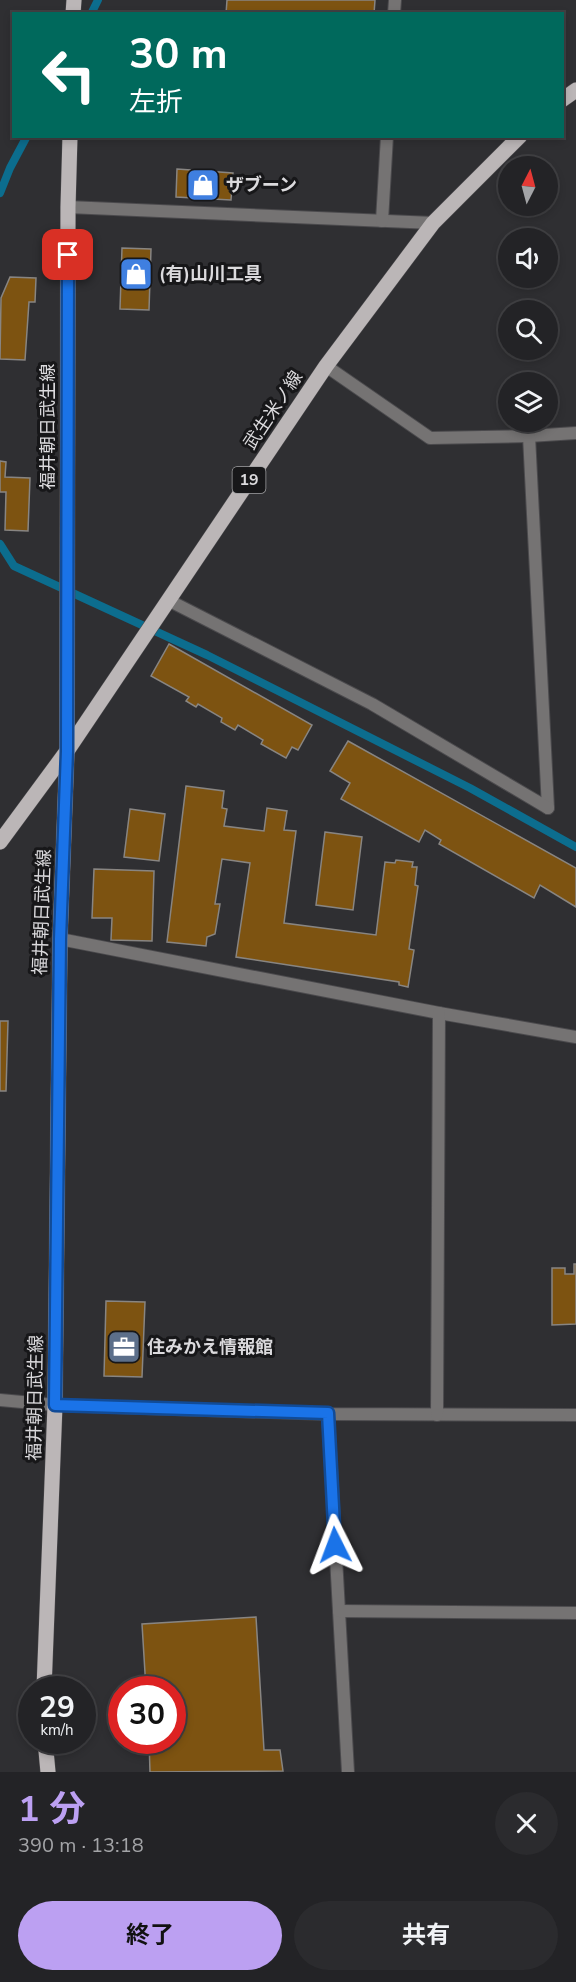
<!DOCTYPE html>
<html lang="ja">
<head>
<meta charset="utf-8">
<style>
	:root { --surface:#232326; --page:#2b2b2e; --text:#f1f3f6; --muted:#a3a4a7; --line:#404043; --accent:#bca0f2 }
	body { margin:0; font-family:"Nunito Sans","Noto Sans JP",sans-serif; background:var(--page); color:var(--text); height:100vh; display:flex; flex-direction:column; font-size:22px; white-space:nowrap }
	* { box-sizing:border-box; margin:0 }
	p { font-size:20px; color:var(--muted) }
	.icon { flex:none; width:33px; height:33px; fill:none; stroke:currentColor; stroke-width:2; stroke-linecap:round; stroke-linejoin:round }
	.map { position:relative; height:1772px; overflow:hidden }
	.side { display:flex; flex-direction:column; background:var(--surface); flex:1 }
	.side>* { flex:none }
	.banner { position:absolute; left:12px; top:12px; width:552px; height:126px; border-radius:0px; box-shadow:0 3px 9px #0003,0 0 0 2px var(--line); background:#00695c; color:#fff; overflow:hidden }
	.needle { width:39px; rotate:6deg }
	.buttons { position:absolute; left:498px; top:156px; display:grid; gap:12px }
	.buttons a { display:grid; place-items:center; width:60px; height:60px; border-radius:50%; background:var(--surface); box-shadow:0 3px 9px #0003,0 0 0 2px var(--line); font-size:30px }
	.speed { position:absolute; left:18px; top:1676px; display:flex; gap:12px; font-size:30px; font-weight:700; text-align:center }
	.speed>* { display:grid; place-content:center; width:78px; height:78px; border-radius:50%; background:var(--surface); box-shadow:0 3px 9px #0003,0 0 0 2px var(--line); line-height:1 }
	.speed small { font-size:15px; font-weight:400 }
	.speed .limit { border:9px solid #d22; background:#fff; color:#111 }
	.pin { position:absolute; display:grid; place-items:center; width:51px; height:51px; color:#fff; margin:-26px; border-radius:12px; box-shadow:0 3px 9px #0006 }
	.me { position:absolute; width:66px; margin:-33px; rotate:357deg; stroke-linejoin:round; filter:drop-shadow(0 0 4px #0008) }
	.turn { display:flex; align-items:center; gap:21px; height:126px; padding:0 18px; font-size:27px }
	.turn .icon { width:78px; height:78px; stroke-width:2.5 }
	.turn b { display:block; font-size:42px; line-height:51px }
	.round { display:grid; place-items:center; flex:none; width:63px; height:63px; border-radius:32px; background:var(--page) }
	.head { display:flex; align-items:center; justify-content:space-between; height:102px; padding:0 18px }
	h1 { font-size:36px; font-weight:700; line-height:45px; color:var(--accent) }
	.cta { display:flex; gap:12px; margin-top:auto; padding:12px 18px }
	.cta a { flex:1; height:69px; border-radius:36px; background:var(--accent); color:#111; font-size:24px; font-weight:700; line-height:69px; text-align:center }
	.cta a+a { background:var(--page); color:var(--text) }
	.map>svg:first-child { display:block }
</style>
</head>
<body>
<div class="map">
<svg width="576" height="1772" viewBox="0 0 576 1772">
	<rect width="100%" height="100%" fill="#2f2f32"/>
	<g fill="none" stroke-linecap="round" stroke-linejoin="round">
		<g stroke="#0c6d8e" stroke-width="8">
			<polyline points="91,14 98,0"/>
			<polyline points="0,193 10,168 27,136"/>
			<polyline points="0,544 14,566 207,655 470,788 576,847"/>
		</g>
	</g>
	<g fill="#7d5311" stroke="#888582" stroke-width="1.5">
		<polygon points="227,0 375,0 374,14 226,14"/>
		<polygon points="177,169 233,173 231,200 176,197"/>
		<polygon points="122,248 151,249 149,310 120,309"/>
		<polygon points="10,277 36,278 35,302 29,302 25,360 0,359 1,298"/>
		<polygon points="0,461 6,462 5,477 30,478 28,531 5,530 6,492 0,492"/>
		<polygon points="169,644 312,725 298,750 292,747 286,758 261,744 263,740 238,725 235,730 221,722 222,718 198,704 196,707 186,701 189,697 151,676"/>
		<polygon points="348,741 576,868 576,907 540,885 534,898 439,844 441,840 425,830 419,842 341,799 350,783 330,771"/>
		<polygon points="186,786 224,791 222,808 227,809 224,826 264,831 267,808 287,811 284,830 296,831 284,923 376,935 385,862 395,863 396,860 413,862 412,867 417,867 415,885 418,886 409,949 414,950 408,987 399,985 399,982 236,957 250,863 222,859 215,904 220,904 215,934 207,937 206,946 167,942"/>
		<polygon points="130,809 165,814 159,861 124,857"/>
		<polygon points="325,832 362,837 353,910 316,905"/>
		<polygon points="94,869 154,871 152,941 111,940 112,918 92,918"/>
		<polygon points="0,1021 8,1021 6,1091 0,1091"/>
		<polygon points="574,1264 576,1264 576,1324 552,1325 552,1268 565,1268 565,1274 574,1274"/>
		<polygon points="106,1301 145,1302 142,1377 104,1376"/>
		<polygon points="256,1617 264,1750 280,1750 283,1771 150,1772 149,1740 172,1740 172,1689 146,1689 142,1624"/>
	</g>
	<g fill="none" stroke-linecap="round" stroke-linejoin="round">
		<g stroke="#4b4a4d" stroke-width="14">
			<g id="minor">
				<polyline points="394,14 395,0"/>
				<polyline points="68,207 433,223"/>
				<polyline points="382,221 387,136"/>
				<polyline points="326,366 430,438 529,436 576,433"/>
				<polyline points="529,436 548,808"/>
				<polyline points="168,600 372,704 548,808"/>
				<polyline points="60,939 439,1013 576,1037"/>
				<polyline points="0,1400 55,1405 328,1414 576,1415"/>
				<polyline points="328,1414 348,1772"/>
				<polyline points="437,1415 439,1013"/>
				<polyline points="339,1611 576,1613"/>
			</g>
		</g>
		<g stroke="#4b4a4d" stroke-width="16">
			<g id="primary">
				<polyline points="73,14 74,0"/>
				<polyline points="562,100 576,90"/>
				<polyline points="0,842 67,751 326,366 433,223 520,136"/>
				<polyline points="44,1689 55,1405 60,939 67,751 68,207 70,136"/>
				<polyline points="45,1740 48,1772"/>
			</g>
		</g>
		<use href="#minor" stroke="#757373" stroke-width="12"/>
		<use href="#primary" stroke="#bbb6b7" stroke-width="15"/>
	</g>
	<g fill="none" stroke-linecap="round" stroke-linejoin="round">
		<g stroke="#114b97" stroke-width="15">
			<polyline id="route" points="68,255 67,751 60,939 55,1405 328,1413 335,1545"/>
		</g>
		<use href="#route" stroke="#1a73e8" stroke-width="10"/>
	</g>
	<defs>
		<g id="shop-square" transform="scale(1.725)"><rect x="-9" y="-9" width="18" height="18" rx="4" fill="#3f7fe0" stroke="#171719"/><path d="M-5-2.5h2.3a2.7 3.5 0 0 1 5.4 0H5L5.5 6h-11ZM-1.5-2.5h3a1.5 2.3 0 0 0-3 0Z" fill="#fff"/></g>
		<g id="office-square" transform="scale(1.725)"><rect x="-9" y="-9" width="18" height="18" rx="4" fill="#5c6f8a" stroke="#171719"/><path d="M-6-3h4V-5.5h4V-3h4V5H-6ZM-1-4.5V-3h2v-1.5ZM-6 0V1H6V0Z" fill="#fff"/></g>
	</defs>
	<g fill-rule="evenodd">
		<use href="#shop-square" x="203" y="185"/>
		<use href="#shop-square" x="136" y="274"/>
		<use href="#office-square" x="124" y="1347"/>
	</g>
	<g text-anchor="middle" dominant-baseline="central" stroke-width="6" stroke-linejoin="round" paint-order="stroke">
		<rect fill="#171719" stroke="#a0a0a2" stroke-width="1.5" x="232.5" y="467" width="33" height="26" rx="4.5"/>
		<g font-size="16" font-weight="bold" fill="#dbdadd">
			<text x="249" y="480">19</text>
		</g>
		<g font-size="18" font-weight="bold" fill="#dbdadd" stroke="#171719" text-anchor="start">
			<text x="226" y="185">ザブーン</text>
			<text x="159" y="274">(有)山川工具</text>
			<text x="147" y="1347">住みかえ情報館</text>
		</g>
		<g font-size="18" fill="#dbdadd" stroke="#171719">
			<text transform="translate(273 410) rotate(-56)">武生米ノ線</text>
			<text transform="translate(48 427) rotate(-90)">福井朝日武生線</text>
			<text transform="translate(42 912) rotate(-88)">福井朝日武生線</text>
			<text transform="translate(35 1398) rotate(-89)">福井朝日武生線</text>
		</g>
	</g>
</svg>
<div class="buttons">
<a><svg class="needle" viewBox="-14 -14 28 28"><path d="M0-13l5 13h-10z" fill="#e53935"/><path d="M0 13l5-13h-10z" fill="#a3a4a7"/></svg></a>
<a><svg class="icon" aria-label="sound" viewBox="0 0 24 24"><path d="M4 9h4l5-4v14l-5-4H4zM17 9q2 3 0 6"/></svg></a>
<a><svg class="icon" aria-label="search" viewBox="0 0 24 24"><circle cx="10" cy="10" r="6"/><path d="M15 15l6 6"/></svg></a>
<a><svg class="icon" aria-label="layers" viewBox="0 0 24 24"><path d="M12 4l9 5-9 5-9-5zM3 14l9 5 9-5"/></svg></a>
</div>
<div class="speed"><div>29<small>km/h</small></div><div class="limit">30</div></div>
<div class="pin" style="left:68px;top:255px;background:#d93025"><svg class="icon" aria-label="arrive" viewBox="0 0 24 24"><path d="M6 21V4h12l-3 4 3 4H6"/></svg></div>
<svg class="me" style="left:335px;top:1545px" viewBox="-20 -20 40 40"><path d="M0-17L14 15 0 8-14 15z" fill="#1a73e8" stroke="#fff" stroke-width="4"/></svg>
<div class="banner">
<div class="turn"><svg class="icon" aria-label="left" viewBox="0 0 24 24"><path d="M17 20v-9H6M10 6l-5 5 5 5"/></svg><div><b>30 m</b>左折</div></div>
</div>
</div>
<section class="side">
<div class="head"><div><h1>1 分</h1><p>390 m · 13:18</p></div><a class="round"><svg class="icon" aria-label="close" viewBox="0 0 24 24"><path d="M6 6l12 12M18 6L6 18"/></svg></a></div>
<div class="cta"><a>終了</a><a>共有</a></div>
</section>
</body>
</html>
